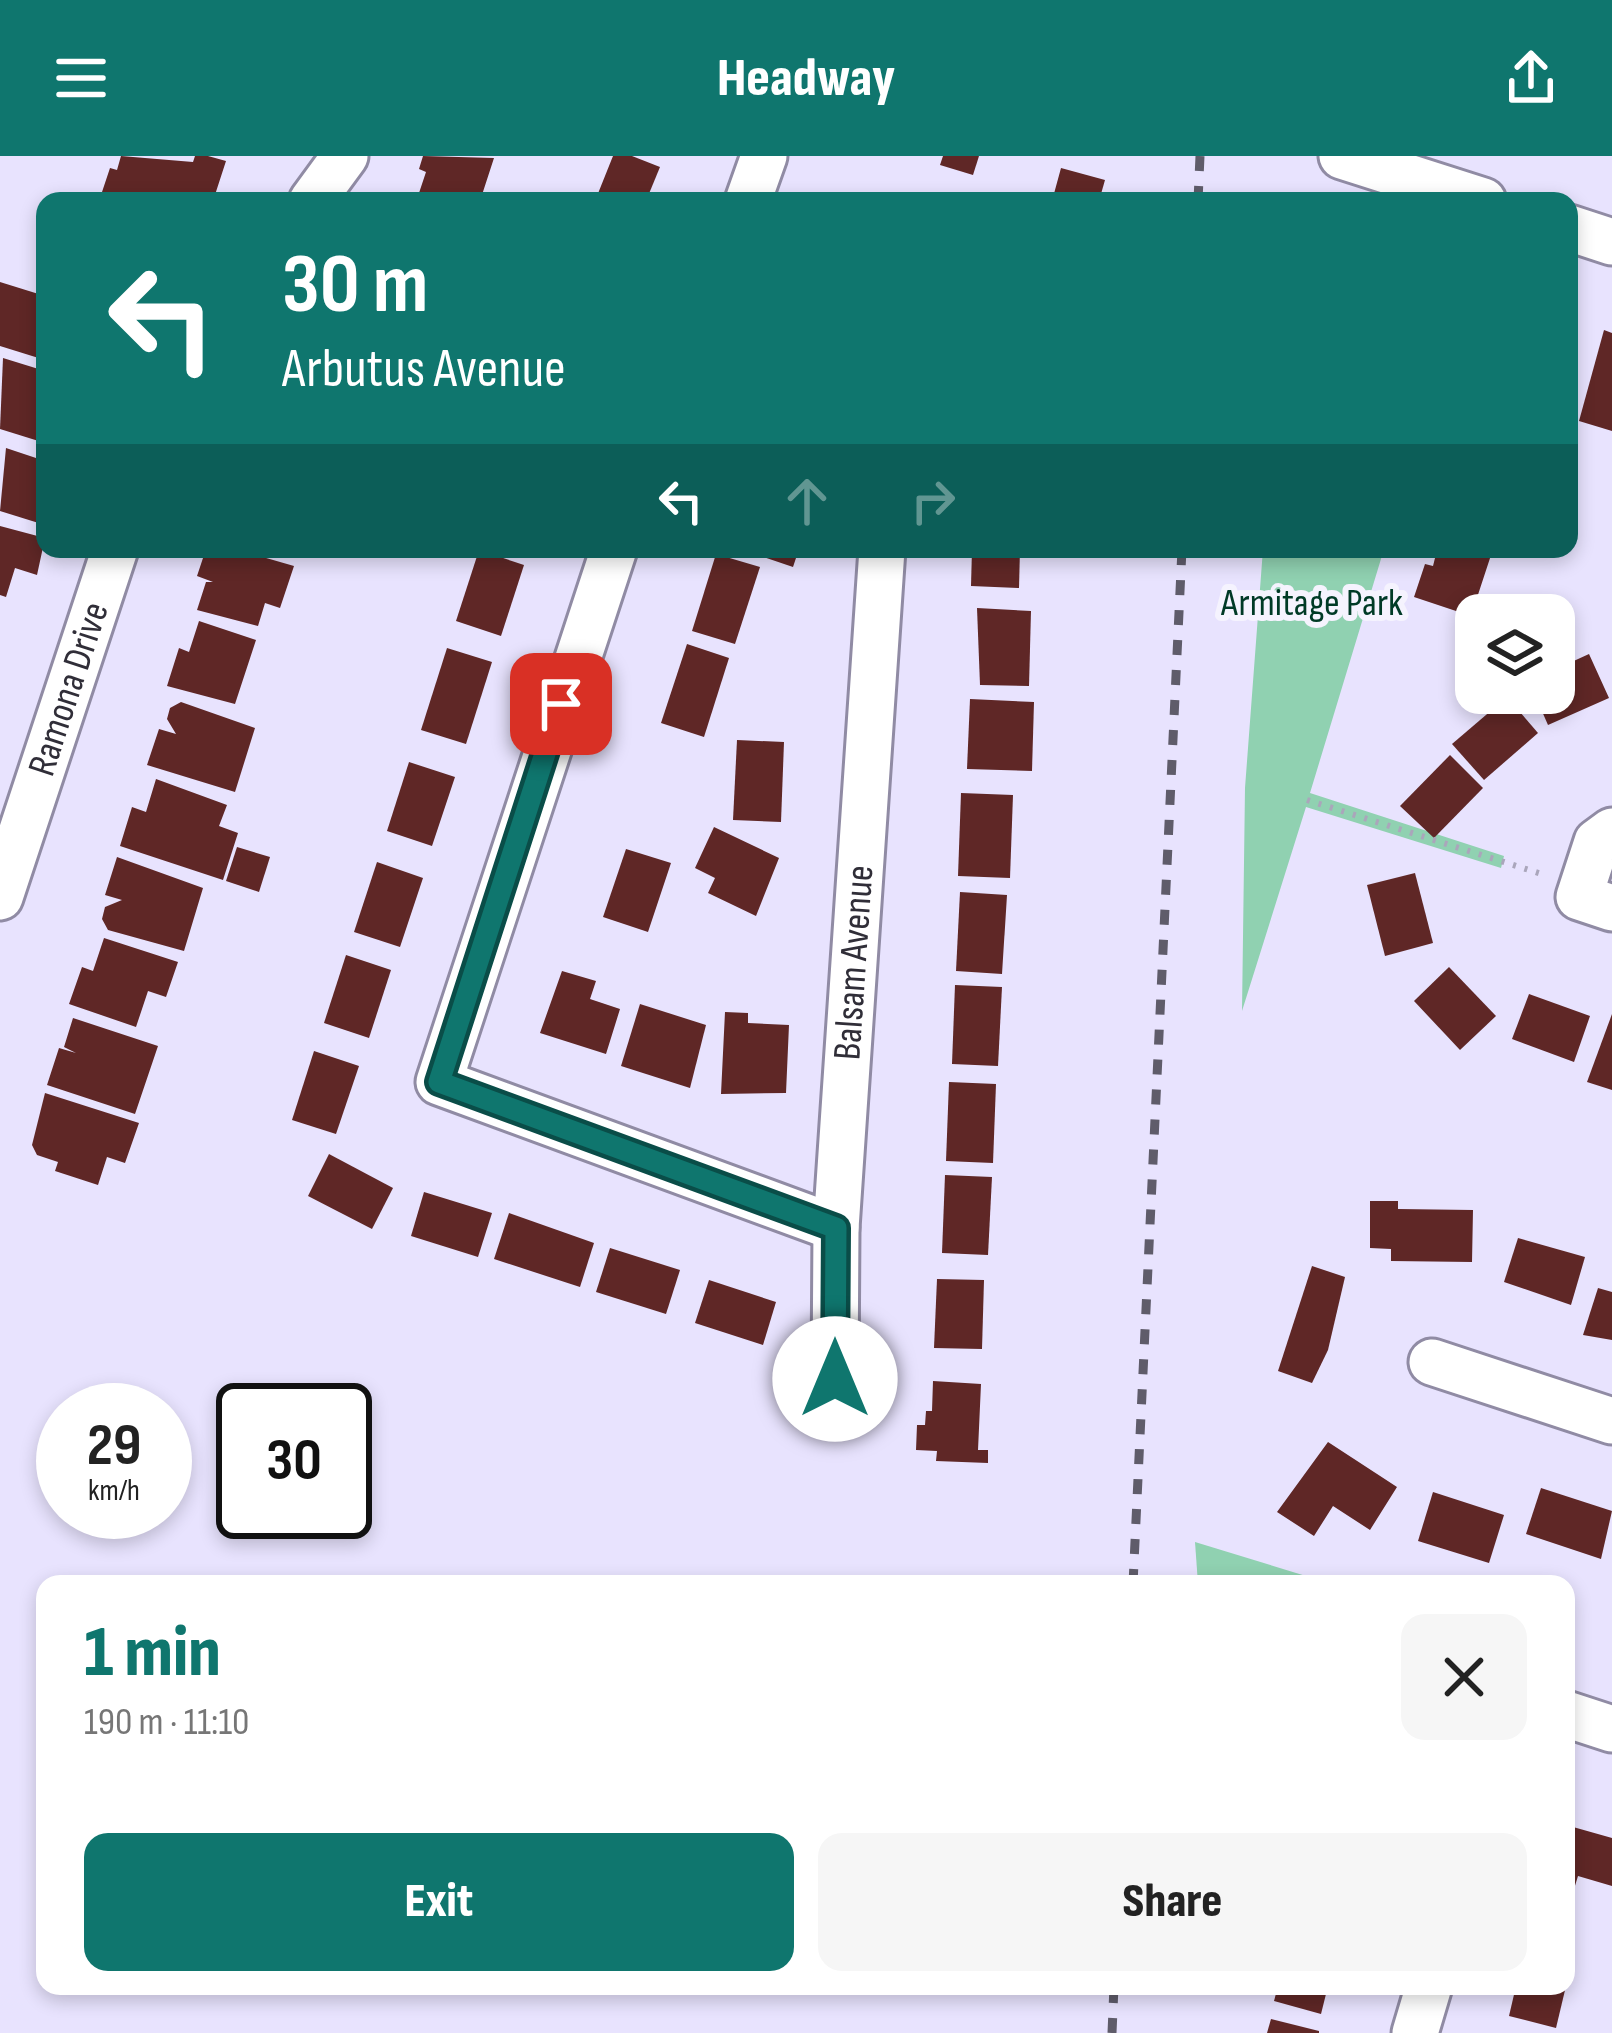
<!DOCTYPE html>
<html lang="en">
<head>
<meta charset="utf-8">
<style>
	:root { --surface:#fff; --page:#f6f6f6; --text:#222; --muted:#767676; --accent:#0f766e }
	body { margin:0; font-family:"Sofia Sans Condensed",sans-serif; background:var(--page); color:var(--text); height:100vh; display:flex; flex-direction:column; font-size:45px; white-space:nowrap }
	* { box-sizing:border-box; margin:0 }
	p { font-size:39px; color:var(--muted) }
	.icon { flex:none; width:66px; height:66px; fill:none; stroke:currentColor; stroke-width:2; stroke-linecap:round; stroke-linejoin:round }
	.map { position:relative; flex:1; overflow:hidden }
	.details { position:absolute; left:36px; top:1419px; width:1539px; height:420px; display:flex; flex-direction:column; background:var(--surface); border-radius:24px; box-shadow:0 6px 18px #0003 }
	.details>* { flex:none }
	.banner { position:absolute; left:36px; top:36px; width:1542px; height:366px; border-radius:24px; box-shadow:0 6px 18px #0003; background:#0f766e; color:#fff; overflow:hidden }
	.tools { position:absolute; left:1455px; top:438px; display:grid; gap:24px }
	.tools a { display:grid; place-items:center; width:120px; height:120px; border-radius:24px; background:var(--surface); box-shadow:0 6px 18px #0003; font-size:60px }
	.speed { position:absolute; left:36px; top:1227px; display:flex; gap:24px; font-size:60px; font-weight:700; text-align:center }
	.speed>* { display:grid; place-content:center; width:156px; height:156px; border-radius:50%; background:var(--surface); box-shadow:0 6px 18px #0003; line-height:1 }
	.speed small { font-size:30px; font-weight:400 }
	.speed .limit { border:6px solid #111; border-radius:18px; background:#fff; color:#111 }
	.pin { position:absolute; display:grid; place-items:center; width:102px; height:102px; color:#fff; margin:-51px; border-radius:24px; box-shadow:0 6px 18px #0006 }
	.me { position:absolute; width:132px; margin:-66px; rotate:0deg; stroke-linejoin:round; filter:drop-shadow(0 0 9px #0008) }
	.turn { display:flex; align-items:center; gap:42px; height:252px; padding:0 48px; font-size:54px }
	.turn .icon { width:156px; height:156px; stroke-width:2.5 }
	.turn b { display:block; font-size:84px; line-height:102px }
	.lanes { display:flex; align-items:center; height:114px; padding:0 48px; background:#0003; justify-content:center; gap:60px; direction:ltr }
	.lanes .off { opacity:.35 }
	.round { display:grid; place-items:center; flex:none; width:126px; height:126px; border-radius:24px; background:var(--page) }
	.overview { display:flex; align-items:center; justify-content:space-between; height:204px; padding:0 48px }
	h1 { font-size:72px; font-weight:800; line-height:90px; color:var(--accent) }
	.cta { display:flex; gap:24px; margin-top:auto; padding:24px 48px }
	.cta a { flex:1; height:138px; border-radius:24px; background:var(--accent); color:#fff; font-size:48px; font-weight:800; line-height:138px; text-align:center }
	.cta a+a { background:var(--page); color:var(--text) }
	header { display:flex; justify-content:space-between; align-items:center; height:156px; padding:0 48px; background:var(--accent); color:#fff; font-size:54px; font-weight:800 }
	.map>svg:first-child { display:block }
</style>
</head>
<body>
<header><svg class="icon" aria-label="menu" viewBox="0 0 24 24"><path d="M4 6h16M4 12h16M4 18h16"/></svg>Headway<svg class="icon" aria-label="share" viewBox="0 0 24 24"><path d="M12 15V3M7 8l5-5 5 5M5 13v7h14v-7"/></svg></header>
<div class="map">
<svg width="1612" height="1877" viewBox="0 0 1612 1877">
	<rect width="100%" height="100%" fill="#e8e3fe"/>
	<g fill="#90d1b1">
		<polygon points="1263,393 1384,393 1310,637 1504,700 1501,712 1306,651 1242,855 1245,632"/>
		<polygon points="1195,1386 1332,1428 1198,1428"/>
	</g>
	<g fill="#5f2726">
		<polygon points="121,0 193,6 195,0 208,0 226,5 213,45 99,45 110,12 117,14"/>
		<polygon points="423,0 494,2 480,45 406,45 408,40 417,43 426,16 419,13"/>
		<polygon points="613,0 632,0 660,11 646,45 595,45"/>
		<polygon points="943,0 979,0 973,19 940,9"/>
		<polygon points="1061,12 1105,24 1099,45 1052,45"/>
		<polygon points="0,126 45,140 45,204 0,190"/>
		<polygon points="1604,174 1612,177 1612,275 1579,265"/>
		<polygon points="3,202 45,215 45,287 0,273"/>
		<polygon points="6,292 45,305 45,369 0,355"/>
		<polygon points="0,370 45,382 37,419 15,412 6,441 0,439"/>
		<polygon points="206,393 235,393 294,410 280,452 265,447 258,470 197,454 206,426 213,426 197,420"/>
		<polygon points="740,393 799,393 793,411"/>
		<polygon points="972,393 1020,393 1019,432 971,430"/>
		<polygon points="1423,393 1493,393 1471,460 1414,441 1425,408 1433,410 1436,398"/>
		<polygon points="479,394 524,409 501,480 456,465"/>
		<polygon points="716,398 760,411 735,488 692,475"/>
		<polygon points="977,452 1031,455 1029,530 980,529"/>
		<polygon points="199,465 256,484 235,548 167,530 179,492 189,496"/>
		<polygon points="687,488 729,502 704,581 661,567"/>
		<polygon points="447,492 492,506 466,588 421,574"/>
		<polygon points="1589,498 1609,542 1548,569 1534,537 1554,537 1554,514"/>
		<polygon points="1507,541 1538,577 1484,624 1452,588"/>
		<polygon points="970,543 1034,546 1032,615 967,613"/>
		<polygon points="181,546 255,572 235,636 147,609 159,573 176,578 167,563 170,552"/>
		<polygon points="737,584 784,586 781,666 733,664"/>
		<polygon points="1450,599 1483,632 1434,682 1400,650"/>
		<polygon points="409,606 455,621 432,690 387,675"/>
		<polygon points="156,623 227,649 219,670 238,677 223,724 120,690 132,651 146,656"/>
		<polygon points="961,637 1013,639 1010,722 958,720"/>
		<polygon points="714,671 779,702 756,760 708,737 715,722 695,712"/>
		<polygon points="237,691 270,701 259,736 226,725"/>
		<polygon points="626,693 671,707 648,776 603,761"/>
		<polygon points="117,701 203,732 184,795 108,774 102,763 105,751 122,744 105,739"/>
		<polygon points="377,706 423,722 400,791 354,776"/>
		<polygon points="1415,717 1433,787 1385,800 1367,729"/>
		<polygon points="960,736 1007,739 1002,818 956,815"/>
		<polygon points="104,782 178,806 166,841 148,835 136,871 69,848 82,811 93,815"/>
		<polygon points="346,799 391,814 369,882 324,867"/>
		<polygon points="1449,811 1496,860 1460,894 1414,845"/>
		<polygon points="562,815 596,825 590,843 620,853 606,898 540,877"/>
		<polygon points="955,829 1002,831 998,910 952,908"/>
		<polygon points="1529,838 1590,860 1574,906 1512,883"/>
		<polygon points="640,848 706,869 690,932 621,910"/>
		<polygon points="725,856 748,857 748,867 789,869 786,937 721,938"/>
		<polygon points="1612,858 1612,934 1587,926"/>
		<polygon points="73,862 158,890 135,958 47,929 59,892 76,897 64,891"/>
		<polygon points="314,895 359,910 336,978 292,964"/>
		<polygon points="949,926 996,928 993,1007 946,1005"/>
		<polygon points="45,937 139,967 125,1007 107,1001 98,1029 55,1015 58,1006 37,999 32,989"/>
		<polygon points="329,998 393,1032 372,1073 308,1040"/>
		<polygon points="945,1019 992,1021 988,1099 942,1097"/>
		<polygon points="424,1036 492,1057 478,1101 411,1080"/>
		<polygon points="1370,1045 1398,1045 1398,1053 1473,1054 1472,1106 1391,1105 1391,1093 1370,1092"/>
		<polygon points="509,1057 594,1087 580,1131 494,1103"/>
		<polygon points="1518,1082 1585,1101 1571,1149 1504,1126"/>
		<polygon points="610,1092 680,1114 666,1158 596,1136"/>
		<polygon points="1312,1110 1345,1121 1328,1194 1312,1227 1278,1215"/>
		<polygon points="937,1123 984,1124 982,1193 934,1192"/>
		<polygon points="709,1124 776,1146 763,1189 695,1167"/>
		<polygon points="1598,1132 1612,1136 1612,1184 1583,1179"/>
		<polygon points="933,1225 981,1228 978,1294 988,1294 988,1307 936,1305 937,1295 916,1294 917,1269 925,1269 926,1255 932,1255"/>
		<polygon points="1328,1286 1397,1331 1370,1374 1333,1350 1314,1380 1277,1356"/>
		<polygon points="1541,1332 1612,1355 1601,1403 1526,1378"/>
		<polygon points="1433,1336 1504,1359 1489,1407 1418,1385"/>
		<polygon points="1566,1669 1612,1682 1612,1730 1578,1720 1574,1733 1566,1730"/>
		<polygon points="1278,1830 1328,1830 1321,1858 1274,1845"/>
		<polygon points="1516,1830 1566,1830 1556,1872 1509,1860"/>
		<polygon points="1271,1863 1319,1875 1319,1877 1267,1877"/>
	</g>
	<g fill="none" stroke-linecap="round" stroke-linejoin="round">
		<g stroke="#908ba4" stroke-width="51">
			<g id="minor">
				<polyline points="1342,0 1483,45"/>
				<polyline points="312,45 345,0"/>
				<polyline points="748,45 764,0"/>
				<polyline points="1569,72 1612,86"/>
				<polyline points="614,393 439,926 836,1072"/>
				<polyline points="1612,675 1597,686 1579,741 1612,752"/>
				<path id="s1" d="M0 741 115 393"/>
				<polyline points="1432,1206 1612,1265"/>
				<path id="s2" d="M835 1223 836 1072 882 393"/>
				<polyline points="1566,1558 1612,1573"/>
				<polyline points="1415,1877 1429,1830"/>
			</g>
		</g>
		<polyline stroke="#aaa6bb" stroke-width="6" stroke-dasharray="3 9" stroke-linecap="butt" points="1307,644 1545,719"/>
		<use href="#minor" stroke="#fff" stroke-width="45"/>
		<g stroke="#5f5c6a" stroke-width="9" stroke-dasharray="15 15" stroke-linecap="butt">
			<polyline points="1198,45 1200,0"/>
			<polyline points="1133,1428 1182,393"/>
			<polyline points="1112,1877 1114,1830"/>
		</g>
	</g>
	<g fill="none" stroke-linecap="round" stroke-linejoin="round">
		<g stroke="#0a4d48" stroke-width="30">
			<polyline id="route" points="561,548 439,926 836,1072 835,1223"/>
		</g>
		<use href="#route" stroke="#0f766e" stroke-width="21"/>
	</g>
	<g text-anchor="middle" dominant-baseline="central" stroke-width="12" stroke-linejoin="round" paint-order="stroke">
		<g font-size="39" fill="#003a26" stroke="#f5f3fe">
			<text x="1312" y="447">Armitage Park</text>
		</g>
		<g font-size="39" fill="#302e38" stroke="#f5f3fe">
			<text stroke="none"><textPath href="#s1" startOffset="219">Ramona Drive</textPath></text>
			<text stroke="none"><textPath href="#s2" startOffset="417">Balsam Avenue</textPath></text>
		</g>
	</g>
</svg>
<div class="tools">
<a><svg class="icon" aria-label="layers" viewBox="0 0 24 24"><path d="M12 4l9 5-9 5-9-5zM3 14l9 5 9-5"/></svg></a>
</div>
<div class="speed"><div>29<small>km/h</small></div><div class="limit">30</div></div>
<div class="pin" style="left:561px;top:548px;background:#d93025"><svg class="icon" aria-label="arrive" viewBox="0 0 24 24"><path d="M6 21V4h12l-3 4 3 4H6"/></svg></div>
<svg class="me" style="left:835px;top:1223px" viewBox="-20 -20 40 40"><circle r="19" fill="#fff"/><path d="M0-13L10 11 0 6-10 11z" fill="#0f766e"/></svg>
<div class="banner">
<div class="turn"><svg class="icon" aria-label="left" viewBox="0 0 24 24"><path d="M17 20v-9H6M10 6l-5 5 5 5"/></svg><div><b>30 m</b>Arbutus Avenue</div></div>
<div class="lanes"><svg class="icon" aria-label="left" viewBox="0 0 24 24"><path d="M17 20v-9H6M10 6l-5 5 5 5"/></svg><svg class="icon off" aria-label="ahead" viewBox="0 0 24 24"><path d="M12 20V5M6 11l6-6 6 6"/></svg><svg class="icon off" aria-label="right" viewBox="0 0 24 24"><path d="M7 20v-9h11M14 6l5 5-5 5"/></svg></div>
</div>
<section class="details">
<div class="overview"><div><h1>1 min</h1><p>190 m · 11:10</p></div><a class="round"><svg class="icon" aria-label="close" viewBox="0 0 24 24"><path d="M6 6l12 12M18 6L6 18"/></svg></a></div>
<div class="cta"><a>Exit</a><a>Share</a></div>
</section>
</div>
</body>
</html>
